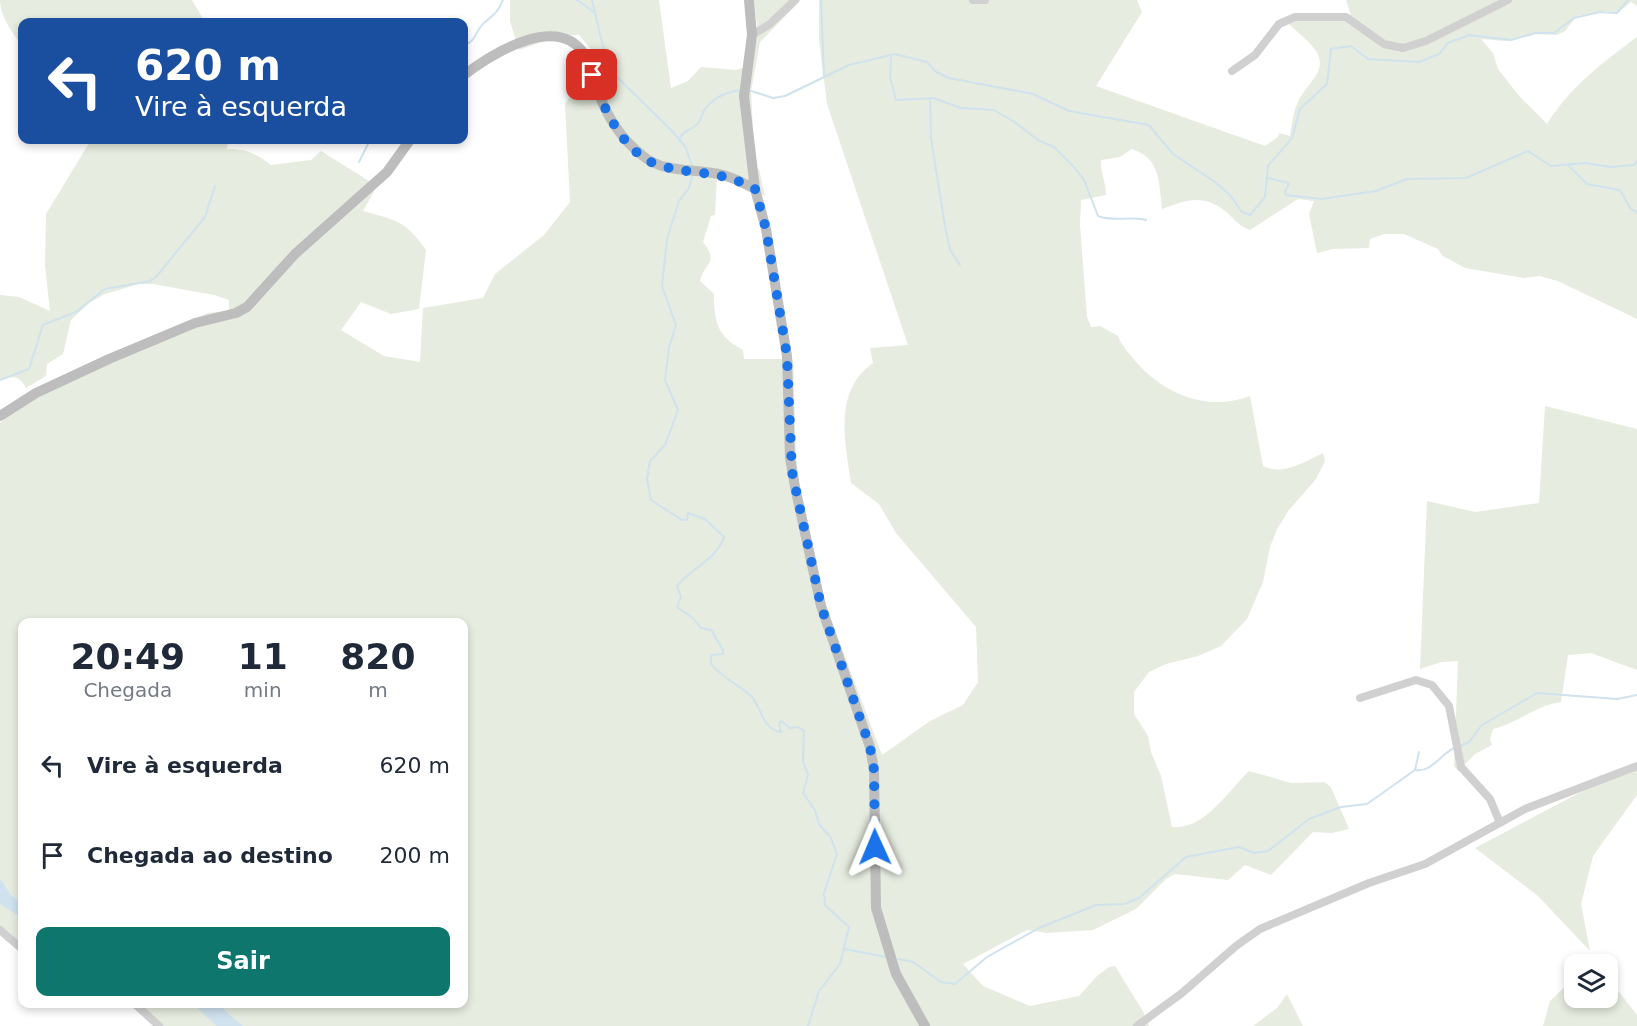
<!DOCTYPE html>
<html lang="pt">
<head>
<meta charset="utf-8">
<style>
	:root { --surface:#fff; --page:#f6f6f7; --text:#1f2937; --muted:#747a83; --accent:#0f766e }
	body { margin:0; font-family:"DejaVu Sans",sans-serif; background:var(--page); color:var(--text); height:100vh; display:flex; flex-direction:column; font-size:22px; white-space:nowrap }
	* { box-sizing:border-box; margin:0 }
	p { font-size:20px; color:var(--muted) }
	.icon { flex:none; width:33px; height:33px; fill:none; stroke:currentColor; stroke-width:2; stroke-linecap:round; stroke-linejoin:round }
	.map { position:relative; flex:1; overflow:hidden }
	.sheet { position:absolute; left:18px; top:618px; width:450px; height:390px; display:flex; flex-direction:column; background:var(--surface); border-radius:12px; box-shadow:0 3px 9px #0003 }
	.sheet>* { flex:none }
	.guide { position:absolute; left:18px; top:18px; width:450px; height:126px; border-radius:12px; box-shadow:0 3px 9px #0003; background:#1a4fa0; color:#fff; overflow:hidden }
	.controls { position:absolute; left:1564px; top:954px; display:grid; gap:12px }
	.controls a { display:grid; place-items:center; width:54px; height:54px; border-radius:12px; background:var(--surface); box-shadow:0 3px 9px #0003; font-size:30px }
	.pin { position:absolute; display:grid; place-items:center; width:51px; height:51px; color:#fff; margin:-26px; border-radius:12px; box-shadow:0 3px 9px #0006 }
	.me { position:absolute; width:66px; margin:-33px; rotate:359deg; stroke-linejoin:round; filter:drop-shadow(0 0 4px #0008) }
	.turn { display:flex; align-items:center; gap:21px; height:126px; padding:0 18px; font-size:27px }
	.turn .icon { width:78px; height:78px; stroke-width:2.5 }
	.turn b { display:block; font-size:42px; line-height:51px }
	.eta { display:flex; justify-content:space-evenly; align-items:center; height:102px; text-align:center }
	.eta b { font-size:36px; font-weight:800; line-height:42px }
	.action { display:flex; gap:12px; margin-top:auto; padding:12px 18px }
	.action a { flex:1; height:69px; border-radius:12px; background:var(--accent); color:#fff; font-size:24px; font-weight:800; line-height:69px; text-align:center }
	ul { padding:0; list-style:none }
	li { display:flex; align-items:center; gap:18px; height:90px; padding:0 18px }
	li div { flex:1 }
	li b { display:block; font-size:22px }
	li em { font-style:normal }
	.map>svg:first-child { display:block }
</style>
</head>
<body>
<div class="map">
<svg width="1637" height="1026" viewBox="0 0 1637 1026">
	<rect width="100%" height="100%" fill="#fff"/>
	<g fill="#e6ecdf">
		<path d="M0 0H192L205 22H22V46C13 33 0 17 0 0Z"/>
		<path d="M510 0H659L671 88 688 81 701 67 736 70 751 65 758 33 754 0H801L760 42 751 91 755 171 759 169 765 196 717 177 715 215 711 216 703 242C720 264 704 262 700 281L714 294C714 322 717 336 743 350L744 359H793L796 455 799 483 826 606 882 755 930 721 963 705 978 682 976 627 896 533 879 504 851 483C845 442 833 391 873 363L870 348 908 345 827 104 819 40V0H1137L1142 12 1096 86 1265 146 1278 137 1279 133 1290 136C1292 124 1293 111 1299 100 1306 84 1329 71 1316 51 1309 40 1295 31 1286 21L1351 15 1346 0H1637V6L1631 2 1619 12 1605 11 1577 16 1565 31 1557 35 1535 34 1505 41 1481 39 1493 53 1498 69 1520 97 1547 124C1571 86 1602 63 1637 37V319L1558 281 1539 276 1524 278 1465 268 1443 256 1438 249 1404 234H1384L1370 239 1369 248 1333 249 1317 253 1309 214 1314 201 1298 199 1250 230C1237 225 1234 218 1224 210 1202 194 1186 200 1162 209 1159 184 1161 158 1132 149L1120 157 1101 160C1100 172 1106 182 1106 195L1081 200 1080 225 1087 317 1091 327 1100 326 1118 336C1122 347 1130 354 1137 363 1166 395 1208 412 1250 396L1263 466C1284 476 1304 462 1323 453L1325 461 1316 479 1289 510 1277 529 1270 547 1263 582 1247 619 1221 646 1198 656 1166 664 1149 672 1134 692V714L1148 736 1151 752 1161 776 1172 827C1205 830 1228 791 1249 771L1291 783 1324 782 1331 787 1349 829 1332 833 1313 832 1271 875 1245 865 1228 880 1175 874 1166 879 1136 909 1093 930 1047 933 1027 930 963 964 983 986 1030 1006 1079 996 1096 977 1109 967 1115 966 1144 1013 1149 1026H243L218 1004H464V622H22V902L12 896 0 878V423L18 407 207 313 229 311V300L214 295 153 284H139L105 294 89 303 71 320 63 354 47 364 46 376 26 388C20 376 13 375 0 380V295L19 297 50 311 45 266 46 214 91 140H228L227 149C245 148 257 154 271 165L311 160 321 151 377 186 363 211C396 220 406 221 426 250L419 309 391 314 361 302 341 330 384 356 420 362 423 308 483 298 495 274 544 235 570 202 565 104 578 83 592 72 596 55 579 35 560 36 519 50 510 21Z"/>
		<path d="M1545 406 1637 429V670L1591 653 1568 655 1561 702C1537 705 1518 723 1493 729L1490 739 1492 745 1475 754 1458 771 1454 766 1458 661 1441 662 1420 669 1427 501 1475 512 1539 503Z"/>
		<polygon points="1637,767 1637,795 1593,856 1581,904 1590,951 1538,896 1475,848 1581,792 1600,775 1608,776"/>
		<polygon points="0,904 22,918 22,950 0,932"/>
		<polygon points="1575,977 1575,998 1608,998 1608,978 1637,1015 1637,1026 1543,1026 1550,1001"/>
		<polygon points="1287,994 1303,1026 1253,1026 1277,1008"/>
		<polygon points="132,1004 193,1004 216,1026 161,1026"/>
	</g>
	<g fill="#cfe2ee">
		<polygon points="0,878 12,896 22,902 22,918 0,904"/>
		<polygon points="193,1004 218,1004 243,1026 216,1026"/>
	</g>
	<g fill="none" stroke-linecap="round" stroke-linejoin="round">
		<g stroke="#cfe2ee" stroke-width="2">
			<polyline points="577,0 594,12"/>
			<polyline points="592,0 608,68 671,130 685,146 693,168"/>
			<polyline points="821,0 824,76"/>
			<path d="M464 45C476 42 475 31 484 23 493 15 498 13 503 0"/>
			<path d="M891 55 890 77 896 100 933 98 961 108 994 110 1013 121 1038 140 1054 147 1074 167 1084 180 1098 216C1113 222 1130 216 1146 220"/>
			<polyline points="748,90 773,98 785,96 849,65 895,54 927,62 936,72 949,78 1033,94 1069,111 1149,125 1173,154 1215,182 1230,195 1242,212 1250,215 1265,197 1268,166 1292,138 1300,109 1327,84 1331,49 1351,46 1368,59 1419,62 1439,54 1448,43 1469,35 1511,40 1536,33 1554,33 1574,18 1600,12 1617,13 1628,0"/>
			<polyline points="930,98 931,138 945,226 950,250 960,265"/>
			<path d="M679 141C682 129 693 131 699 122 702 118 702 113 705 109 714 97 728 91 743 90"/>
			<polyline points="359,162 370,140"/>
			<polyline points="1568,165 1587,184 1620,190 1630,208 1637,213"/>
			<path d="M693 173 689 188 679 201 667 239 662 286 676 325 669 347 665 380 678 410 665 445 650 461 647 479 651 500 682 520H687L688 513 705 519 724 537C717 560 689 569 677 586L681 597 677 607 693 618 701 628 711 630 723 650V654L711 655V664C723 679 740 685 752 697 762 709 762 729 781 732L779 724 781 721 790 728 798 727 804 731 803 762 808 775 803 793 815 810 819 824 831 838 837 854 824 893 825 905 849 927 840 964 819 991 808 1026"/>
			<polyline points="1268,178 1289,183 1285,192 1286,195 1322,199 1376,191 1407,179 1466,178 1528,151 1551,166 1585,163 1611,167 1634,165 1637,161"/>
			<polyline points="0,380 29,369 43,325 76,312 105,289 150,281 156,277 205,217 215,186"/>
			<polyline points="1460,746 1469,742 1482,725 1537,693 1617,699 1637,695"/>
			<path d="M1415 770C1431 773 1440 755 1454 748"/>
			<polyline points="845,949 886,957"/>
			<polyline points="898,959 913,962 941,982 955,984 987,957 1039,928 1096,905 1125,904 1139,898 1186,857 1239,847 1254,853 1268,851 1309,819 1341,807 1367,804 1415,770 1419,752"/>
		</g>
		<g stroke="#d0d0d0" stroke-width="8">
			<polyline points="973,0 985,0"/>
			<polyline points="752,35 770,24 795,0"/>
			<polyline points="1232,71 1255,55 1279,24 1295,17 1346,17 1384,44 1403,48 1426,41 1508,0"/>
			<polyline points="1360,698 1416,680 1432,685 1449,706 1461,767 1490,799 1500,823"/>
			<polyline points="0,930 22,949"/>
			<polyline points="135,1004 159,1026"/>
			<polyline points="1137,1026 1182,993 1236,946 1260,929 1369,883 1425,864 1525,809 1637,766"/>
		</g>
		<g stroke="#bdbdbd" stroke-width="10">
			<polyline points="749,0 752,35 744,96 755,189"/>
			<path d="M464 75C492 54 557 12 585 55 591 64 593 78 597 89 606 115 621 139 643 156 662 172 689 169 713 173 728 175 741 182 755 189L766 229 787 356 790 458 795 487 821 606 870 747 874 770 876 908 896 974 925 1026"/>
			<polyline points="0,416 36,393 109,359 195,323 236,313 247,307 295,254 387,172 410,140"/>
		</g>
	</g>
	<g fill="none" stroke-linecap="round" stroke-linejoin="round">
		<path stroke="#1a73e8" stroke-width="10" stroke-dasharray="0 18" d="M592 75C604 110 625 158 665 167 699 175 723 171 755 189L766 229 787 356 792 472 821 606 870 747 874 770 875 847"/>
	</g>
</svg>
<div class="controls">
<a><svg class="icon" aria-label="layers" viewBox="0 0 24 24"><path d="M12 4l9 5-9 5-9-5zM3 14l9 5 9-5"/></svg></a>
</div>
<div class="pin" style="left:592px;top:75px;background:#d93025"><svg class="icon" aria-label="arrive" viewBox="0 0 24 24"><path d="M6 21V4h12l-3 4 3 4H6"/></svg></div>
<svg class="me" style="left:875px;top:847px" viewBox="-20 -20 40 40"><path d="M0-17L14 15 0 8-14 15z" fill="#1a73e8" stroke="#fff" stroke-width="4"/></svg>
<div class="guide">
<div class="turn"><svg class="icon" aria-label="left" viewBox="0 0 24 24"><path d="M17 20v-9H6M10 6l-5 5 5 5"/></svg><div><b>620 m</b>Vire à esquerda</div></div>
</div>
<section class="sheet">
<div class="eta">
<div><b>20:49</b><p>Chegada</p></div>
<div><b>11</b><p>min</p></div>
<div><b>820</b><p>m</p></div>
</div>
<ul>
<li><svg class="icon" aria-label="left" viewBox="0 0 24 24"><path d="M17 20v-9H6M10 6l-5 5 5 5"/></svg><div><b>Vire à esquerda</b></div><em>620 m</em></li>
<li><svg class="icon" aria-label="arrive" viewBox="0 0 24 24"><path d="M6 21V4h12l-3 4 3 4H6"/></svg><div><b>Chegada ao destino</b></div><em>200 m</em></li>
</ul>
<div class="action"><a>Sair</a></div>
</section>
</div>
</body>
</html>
